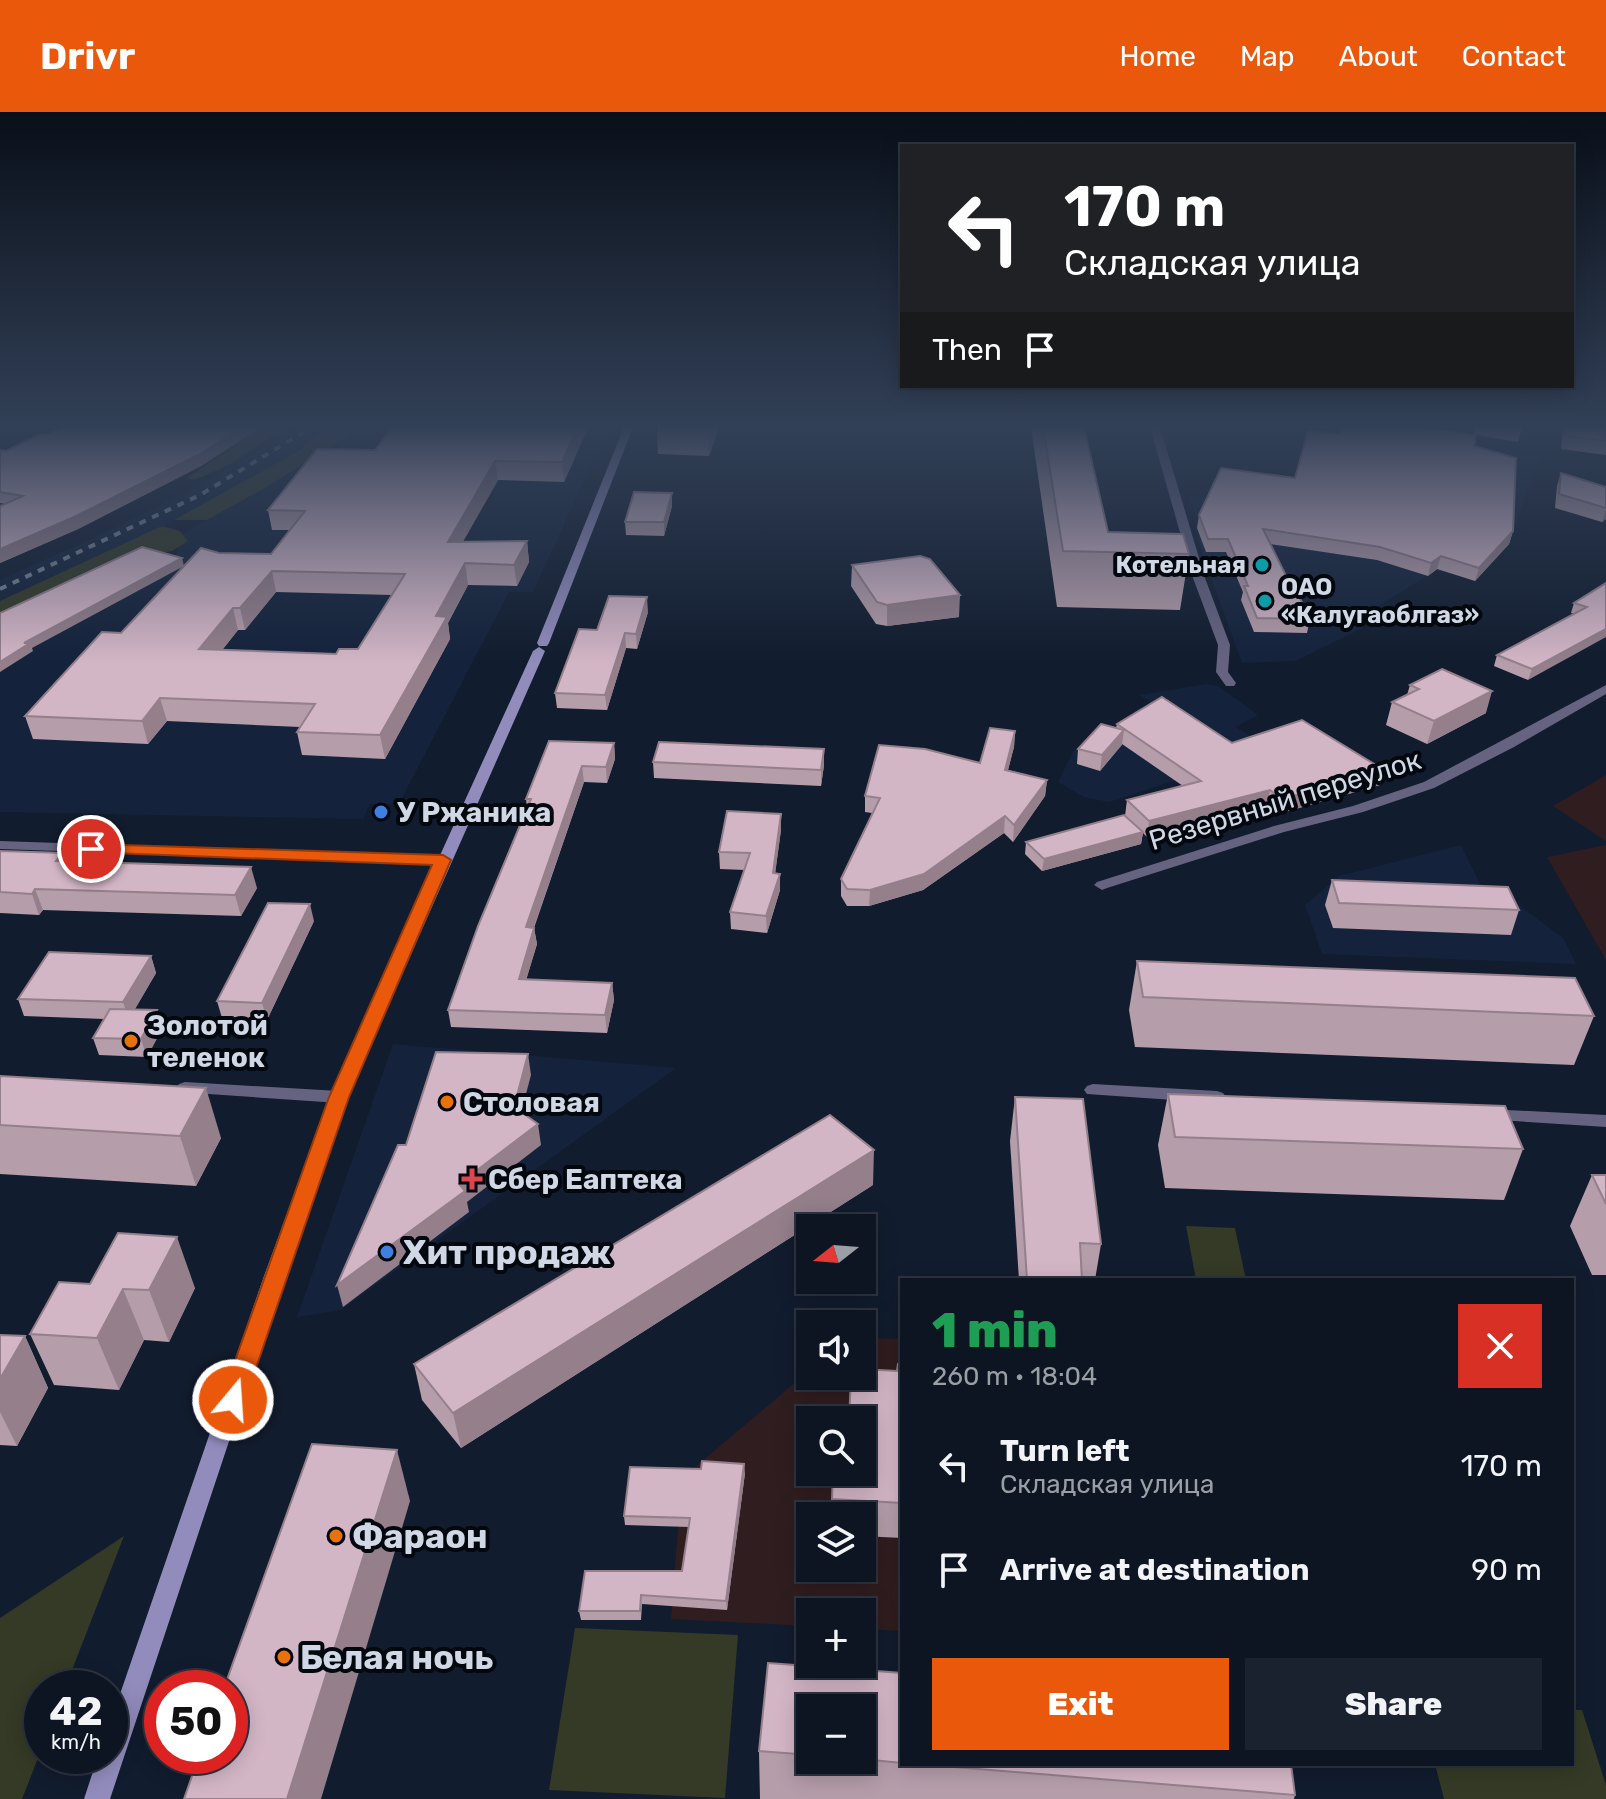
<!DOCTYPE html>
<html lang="en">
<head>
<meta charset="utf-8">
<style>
	:root { --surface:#0d1522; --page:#1b222f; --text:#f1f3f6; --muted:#9a9fa5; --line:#2d3440; --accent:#ea580c }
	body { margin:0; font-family:Rubik,sans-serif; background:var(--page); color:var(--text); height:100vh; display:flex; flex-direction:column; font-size:30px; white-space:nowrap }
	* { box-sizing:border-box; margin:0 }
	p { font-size:26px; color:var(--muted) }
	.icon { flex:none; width:44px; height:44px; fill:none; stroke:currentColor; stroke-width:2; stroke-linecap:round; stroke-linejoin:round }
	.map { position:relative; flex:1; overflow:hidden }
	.side { position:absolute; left:900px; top:1166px; width:674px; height:488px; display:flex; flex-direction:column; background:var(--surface); border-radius:0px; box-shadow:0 4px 20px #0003,0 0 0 2px var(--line) }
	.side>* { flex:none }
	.hud { position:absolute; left:900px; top:32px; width:674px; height:244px; border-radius:0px; box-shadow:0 4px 20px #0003,0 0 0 2px var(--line); background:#202124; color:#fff; overflow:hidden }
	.needle { width:52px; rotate:253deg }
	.fabs { position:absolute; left:796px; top:1102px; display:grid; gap:16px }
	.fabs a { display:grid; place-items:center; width:80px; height:80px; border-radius:0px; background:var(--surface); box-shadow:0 4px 20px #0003,0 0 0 2px var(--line); font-size:40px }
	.speed { position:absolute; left:24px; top:1558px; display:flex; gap:16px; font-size:40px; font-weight:700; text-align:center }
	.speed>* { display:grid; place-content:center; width:104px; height:104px; border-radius:50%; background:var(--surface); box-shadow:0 4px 20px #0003,0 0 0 2px var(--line); line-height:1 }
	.speed small { font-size:20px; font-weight:400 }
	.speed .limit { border:12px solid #d22; background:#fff; color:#111 }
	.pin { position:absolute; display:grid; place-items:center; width:68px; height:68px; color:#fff; margin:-34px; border:4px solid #fff; border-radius:50%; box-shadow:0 2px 8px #0007 }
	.me { position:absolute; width:88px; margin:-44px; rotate:18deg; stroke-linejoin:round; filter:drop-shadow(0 0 6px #0008) }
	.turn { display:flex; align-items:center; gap:28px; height:168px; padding:0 32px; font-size:36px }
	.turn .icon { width:104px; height:104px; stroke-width:2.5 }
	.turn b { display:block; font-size:56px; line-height:68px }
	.then { display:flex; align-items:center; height:76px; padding:0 32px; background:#0003; gap:16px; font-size:30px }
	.round { display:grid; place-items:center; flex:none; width:84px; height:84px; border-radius:0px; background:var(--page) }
	.summary { display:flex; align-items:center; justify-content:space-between; height:136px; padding:0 32px }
	h1 { font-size:48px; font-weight:800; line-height:60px; color:#1e9e55 }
	.action { display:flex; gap:16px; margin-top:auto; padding:16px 32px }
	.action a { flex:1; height:92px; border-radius:0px; background:var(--accent); color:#fff; font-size:32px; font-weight:800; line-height:92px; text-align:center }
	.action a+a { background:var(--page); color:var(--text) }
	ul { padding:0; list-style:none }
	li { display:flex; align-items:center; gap:24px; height:104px; padding:0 32px }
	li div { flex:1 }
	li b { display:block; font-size:30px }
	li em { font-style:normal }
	header { display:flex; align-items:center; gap:48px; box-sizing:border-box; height:112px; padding:0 40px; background:var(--accent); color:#fff }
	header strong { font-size:38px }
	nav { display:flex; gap:44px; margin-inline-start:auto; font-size:28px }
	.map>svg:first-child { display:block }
</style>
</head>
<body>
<header>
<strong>Drivr</strong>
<nav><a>Home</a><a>Map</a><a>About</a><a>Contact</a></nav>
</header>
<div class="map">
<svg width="1606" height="1687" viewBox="0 0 1606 1687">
	<rect width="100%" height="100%" fill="#111c2e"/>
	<g fill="#14233b">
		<polygon points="297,315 334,315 233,378 121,435 0,491 0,468 91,427 202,372"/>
		<polygon points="367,315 609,315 533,480 509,480 399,692 370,692 363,707 0,700 0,511 173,449 184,421"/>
		<polygon points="1381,322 1540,345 1509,432 1470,456 1433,460 1361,505 1363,516 1295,549 1242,551 1197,427 1201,415 1188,384 1354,405"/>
		<polygon points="1206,572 1218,574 1258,603 1235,615 1260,629 1234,649 1109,690 1084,685 1058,670 1074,638 1132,608 1151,590 1139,583"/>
		<polygon points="1461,733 1484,780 1501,780 1563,826 1576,852 1322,842 1305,793 1339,764"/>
		<polygon points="393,932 676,956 341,1198 297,1205"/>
	</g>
	<g fill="#301d1f" fill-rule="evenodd">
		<polygon points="1606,663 1606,729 1553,694"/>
		<polygon points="1606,733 1606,848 1547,745"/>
		<path d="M862 1226 902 1227V1519L862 1517V1500H810V1514L671 1507 682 1366 810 1258V1264H862ZM810 1308H862V1360H810ZM810 1404H862V1456H810Z"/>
	</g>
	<g fill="#353a26">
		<polygon points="262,315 285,315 231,352 194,368 187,366"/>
		<polygon points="330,315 361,315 270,373 207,408 174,408 302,337 309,329"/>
		<polygon points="162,414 180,419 188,429 172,439 144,443 0,511 0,489"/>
		<polygon points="1186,1114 1235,1116 1246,1168 1196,1168"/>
		<polygon points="124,1424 65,1576 42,1576 42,1636 22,1687 0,1687 0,1506"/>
		<polygon points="575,1516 738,1523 725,1686 549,1678"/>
		<polygon points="1572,1598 1582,1598 1606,1673 1606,1687 1444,1687 1435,1652 1572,1652"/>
	</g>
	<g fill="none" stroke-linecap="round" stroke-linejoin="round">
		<g fill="#666381" fill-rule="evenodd">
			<polygon points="1150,315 1160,315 1205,466 1230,533 1228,560 1236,571 1234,574 1226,574 1216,560 1218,533 1193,466"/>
			<polygon points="1606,573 1606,582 1514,635 1434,676 1363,700 1284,720 1107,776 1102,778 1094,773 1097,770 1274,714 1353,694 1424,670"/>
			<polygon points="0,729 443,744 450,748 443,752 0,737"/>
			<polygon points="185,970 339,979 345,981 348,985 345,989 339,991 179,980 176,976 179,972"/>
			<polygon points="1093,972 1217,979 1223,981 1226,985 1223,989 1217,991 1087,982 1084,978 1087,974"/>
			<polygon points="1488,997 1606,1003 1606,1015 1482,1007 1479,1003 1482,999"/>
		</g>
		<g fill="#918cbc" fill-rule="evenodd">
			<polygon points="624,315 633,315 549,531 547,534 539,534 537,531"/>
			<polygon points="539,535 545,539 348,985 284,1164 110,1687 84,1687 98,1644 110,1644 110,1611 264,1164 330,985 533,539"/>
		</g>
		<polyline stroke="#798392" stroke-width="4" stroke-dasharray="7 7" stroke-linecap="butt" points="0,477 200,383 312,315"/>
	</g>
	<g fill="#b59daa" fill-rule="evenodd">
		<path d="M588 315 564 370 498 368 463 429H527L529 450 517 474 468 473 448 511 450 527 385 647 302 643 297 620 300 615 167 609 148 632 33 627 25 604 121 521 219 441 271 442 289 418H272L268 398 375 338ZM276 480 392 483 358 537 336 542 222 538 238 518H245Z"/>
		<polygon points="657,315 719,315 709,344 658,342"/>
		<polygon points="1031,315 1084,315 1108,420 1189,442 1180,498 1057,495"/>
		<polygon points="1475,315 1522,315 1518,330 1476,323 1474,334 1513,419 1509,432 1475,469 1437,457 1428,464 1377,448 1270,432 1292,476 1310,507 1307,521 1254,520 1241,488 1243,480 1226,440 1206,440 1197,416 1199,403 1295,366 1340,322 1474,323"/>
		<polygon points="1563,315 1606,315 1606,343 1561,337"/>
		<polygon points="0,338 203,353 78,417 0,451 0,394 5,392 0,391"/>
		<polygon points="1561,361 1606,375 1606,407 1602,410 1555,396 1557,374"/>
		<polygon points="672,381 672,394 664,424 626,423 625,410"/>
		<polygon points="852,453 959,505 887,514 876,512 851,474"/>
		<polygon points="1606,471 1528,568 1494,554 1497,543 1574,502 1571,501 1574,491"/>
		<polygon points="648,500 637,537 626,536 607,598 557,596 555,581 597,518"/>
		<polygon points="1410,573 1486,601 1427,632 1386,613 1392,590 1407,583"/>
		<polygon points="1117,612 1232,631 1384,658 1380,673 1278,702 1267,693 1147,725 1143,721 1141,732 1042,759 1025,742 1026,730 1125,704 1127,688 1183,674 1122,632 1100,659 1077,652 1078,637 1116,616"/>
		<polygon points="1015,619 1014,635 1008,658 1047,668 1045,684 1013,730 1004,721 923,778 869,794 847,794 841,784 841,767 872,701 865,700 865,684 980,651"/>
		<polygon points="614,631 615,647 607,671 584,670 534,816 537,832 526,868 612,871 614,888 607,921 451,915 448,898 527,695 526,687"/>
		<polygon points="824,637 824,653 821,674 654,666 653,650"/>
		<polygon points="781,702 781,718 775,761 780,762 780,778 767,821 731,817 730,800 745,758 720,757 719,740"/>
		<polygon points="0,739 62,741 64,749 257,776 241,804 43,798 39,803 0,801"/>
		<polygon points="1332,768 1519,798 1511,823 1333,816 1325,793"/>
		<polygon points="314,809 267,908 222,906 217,889"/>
		<polygon points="151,844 156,861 135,897 163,915 147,945 99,943 93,926 104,907 24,904 18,887"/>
		<polygon points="1137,849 1594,904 1574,953 1135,935 1129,898"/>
		<polygon points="0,964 221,1026 196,1074 0,1062"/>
		<polygon points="1168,982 1523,1037 1504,1088 1165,1076 1158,1033"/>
		<polygon points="1015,985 1101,1132 1095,1168 1019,1168 1010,1029"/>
		<polygon points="1592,1063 1606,1063 1606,1163 1592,1163 1570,1114"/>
		<polygon points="873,1073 461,1336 422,1288 414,1252"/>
		<polygon points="90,1172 195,1176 169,1230 144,1228 119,1278 54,1273 30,1222"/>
		<polygon points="0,1223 25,1224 48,1276 17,1334 0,1333"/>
		<polygon points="902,1252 902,1426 862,1424 862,1404 831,1404 832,1387"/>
		<polygon points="745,1361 727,1498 642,1492 641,1508 581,1508 579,1499 682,1459 689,1415 625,1413 624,1404"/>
		<path d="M768 1551 902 1561V1652H1291L1295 1683 1294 1687H760L759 1639ZM810 1596H862V1648H810Z"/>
	</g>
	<g fill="#947f8b">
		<polygon points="242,315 262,315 203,353 78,417 0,451 0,437"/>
		<polygon points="578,315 588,315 564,370 562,350"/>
		<polygon points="708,315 719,315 709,344"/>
		<polygon points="495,349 498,368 451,451 448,430"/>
		<polygon points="672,381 672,394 664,424 664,410"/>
		<polygon points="1606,397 1606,407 1602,410"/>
		<polygon points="1513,419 1509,432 1475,469 1479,456"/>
		<polygon points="527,429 529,450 517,474 514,453"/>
		<polygon points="1441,444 1437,457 1428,464 1431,451"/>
		<polygon points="182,446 184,454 32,536 33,539 0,560 0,550 24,531"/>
		<polygon points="465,451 468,473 448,511 450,527 385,647 380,623 436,504"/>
		<polygon points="272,459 276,480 245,518 240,496"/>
		<polygon points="960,483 959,505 887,514 887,493"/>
		<polygon points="647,485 648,500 637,537 636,522"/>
		<polygon points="233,496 238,518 205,560 199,537"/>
		<polygon points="1606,517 1606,525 1528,568 1532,557"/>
		<polygon points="625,521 626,536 607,598 605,583"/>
		<polygon points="1492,579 1486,601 1427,632 1434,609"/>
		<polygon points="160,586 167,609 148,632 142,609"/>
		<polygon points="1124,618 1122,633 1100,659 1102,643"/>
		<polygon points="1015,619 1014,635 1004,673 1005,658"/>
		<polygon points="614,631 615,647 607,671 606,655"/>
		<polygon points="824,637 824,653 821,674 821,658"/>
		<polygon points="582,654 584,670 528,832 526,815"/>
		<polygon points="1384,658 1380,673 1278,702 1282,687"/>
		<polygon points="1047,668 1045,684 1013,730 1014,713"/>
		<polygon points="1270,678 1267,693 1147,725 1149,709"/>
		<polygon points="781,702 781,718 773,778 773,761"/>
		<polygon points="1005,704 1004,721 923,778 869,794 870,778"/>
		<polygon points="1143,720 1141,732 1042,759 1044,747"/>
		<polygon points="62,741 69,762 56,749"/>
		<polygon points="251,755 257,776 241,804 235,783"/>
		<polygon points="780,762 780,778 767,821 766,804"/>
		<polygon points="35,777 43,798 39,803 32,782"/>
		<polygon points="310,792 314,809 267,908 262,891"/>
		<polygon points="534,816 537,832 521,885 519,867"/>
		<polygon points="151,844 156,861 129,907 123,890"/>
		<polygon points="612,871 614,888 607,921 605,903"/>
		<polygon points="157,898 163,915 147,945 141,927"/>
		<polygon points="528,942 531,963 517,1016 514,995"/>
		<polygon points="206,976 221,1026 196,1074 180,1024"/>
		<polygon points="538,1012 541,1033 467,1090 469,1100 343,1195 337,1173 459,1072"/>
		<polygon points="874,1038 873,1073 461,1336 453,1301"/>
		<polygon points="177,1125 195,1176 169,1230 149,1178"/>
		<polygon points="123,1177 144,1228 119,1278 97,1226"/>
		<polygon points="25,1224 48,1276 17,1334 0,1300 0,1267"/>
		<polygon points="397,1338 410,1389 321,1687 287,1687"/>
		<polygon points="744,1352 745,1361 727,1498 726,1489"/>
	</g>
	<g fill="#d3b6c6" stroke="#947f8b" stroke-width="2" fill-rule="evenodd">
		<polygon points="62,315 242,315 200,342 74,405 0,437 0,394 23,384 0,380 0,338 6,339 40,322 47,323"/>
		<path d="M392 315H578L562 350 495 349 448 430 527 429 514 453 465 451 436 504 447 505 380 623 297 620 315 592 160 586 142 609 25 604 102 520 121 521 201 436 219 441 271 442 305 399 268 398 317 337 375 338ZM272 459 405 462 358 537H339L336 542 199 537 233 496H240Z"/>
		<polygon points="1043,315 1084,315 1108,420 1183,422 1189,442 1063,439"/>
		<polygon points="1343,315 1423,315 1476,323 1474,334 1516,346 1513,419 1479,456 1441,444 1431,451 1380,435 1263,417 1292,476 1295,476 1310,507 1257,506 1244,474 1248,474 1228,427 1208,427 1199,403 1221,356 1295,366 1308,319 1340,322"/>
		<polygon points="1566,315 1606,315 1606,329 1565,324"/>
		<polygon points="1561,361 1606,375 1606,396 1559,382"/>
		<polygon points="634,380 672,381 664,410 625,410"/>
		<polygon points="142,435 182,446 24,531 30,531 0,550 0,501"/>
		<polygon points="920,444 930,447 960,483 887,493 877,490 852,453"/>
		<polygon points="1606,471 1606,517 1532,557 1497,543 1587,495 1574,491"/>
		<polygon points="609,484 647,485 636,522 625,521 605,583 555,581 579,517 597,518"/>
		<polygon points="1442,557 1492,579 1434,609 1392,590 1419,577 1410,573"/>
		<polygon points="1162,585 1232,631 1302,608 1384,658 1282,687 1270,678 1149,709 1127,688 1201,669 1117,612"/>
		<polygon points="1101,612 1124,618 1102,643 1078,637"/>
		<polygon points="990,616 1015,619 1005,658 1047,668 1014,713 1005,704 924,762 870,778 847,777 841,767 880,686 865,684 879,633 925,637 980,651"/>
		<polygon points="549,629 614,631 606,655 582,654 526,815 534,816 519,867 612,871 605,903 448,898 478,814 531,687 526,687"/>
		<polygon points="659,630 824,637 821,658 653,650"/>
		<polygon points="727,699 781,702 773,761 780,762 766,804 730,800 750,741 719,740"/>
		<polygon points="1124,703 1143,720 1044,747 1026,730"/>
		<polygon points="0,739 62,741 56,749 251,755 235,783 35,777 32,782 0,780"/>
		<polygon points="1332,768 1508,775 1519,798 1339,791"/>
		<polygon points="268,791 310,792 262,891 217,889"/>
		<polygon points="49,840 151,844 123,890 18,887"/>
		<polygon points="1137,849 1575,866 1594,904 1143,885"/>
		<polygon points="110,897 157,898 141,927 93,926"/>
		<polygon points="436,940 528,942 514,995 538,1012 459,1072 465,1079 337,1173 398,1033 406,1033"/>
		<polygon points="0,964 206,976 180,1024 0,1013"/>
		<polygon points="1168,982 1505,994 1523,1037 1175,1025"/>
		<polygon points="1015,985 1083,987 1101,1132 1080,1131 1082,1168 1027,1168"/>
		<polygon points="830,1003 874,1038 453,1301 414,1252"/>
		<polygon points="1592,1063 1606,1063 1606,1092"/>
		<polygon points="118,1121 177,1125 149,1178 123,1177 97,1226 30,1222 59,1170 90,1172"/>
		<polygon points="0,1223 25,1224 0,1267"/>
		<polygon points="898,1252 902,1252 902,1391 832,1387 833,1360 862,1360 862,1308 849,1308 851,1264 862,1264 862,1257 897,1259"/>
		<polygon points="312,1332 397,1338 287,1687 184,1687 199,1644 230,1644 230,1576 224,1576"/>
		<polygon points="702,1349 744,1352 726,1489 641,1483 640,1499 579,1499 585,1459 682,1459 690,1406 624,1404 630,1355 701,1357"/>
		<polygon points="768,1551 902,1561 902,1651 862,1647 862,1596 810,1596 810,1643 759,1639"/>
		<polygon points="917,1652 1291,1652 1295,1683"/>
	</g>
	<linearGradient id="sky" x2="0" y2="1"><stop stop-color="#090f19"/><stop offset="0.57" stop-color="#324057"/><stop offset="1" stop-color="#324057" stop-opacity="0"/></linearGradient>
	<rect width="1606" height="552" fill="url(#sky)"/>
	<polygon fill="#ea580c" stroke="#983908" stroke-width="2" points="91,732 443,743 451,748 349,985 245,1288 242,1295 233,1298 224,1295 221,1288 329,985 432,753 85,740 82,737 85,733"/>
	<g fill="#0f9aa8" stroke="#03070e" stroke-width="3">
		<circle cx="1262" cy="453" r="8"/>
		<circle cx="1265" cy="489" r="8"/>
	</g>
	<g fill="#3f7fe0" stroke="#03070e" stroke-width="3">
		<circle cx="381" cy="700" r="8"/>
		<circle cx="387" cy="1140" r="8"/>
	</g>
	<g fill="#e8710a" stroke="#03070e" stroke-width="3">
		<circle cx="131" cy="929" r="8"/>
		<circle cx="447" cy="990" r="8"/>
		<circle cx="336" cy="1424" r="8"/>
		<circle cx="284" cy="1545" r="8"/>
	</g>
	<path fill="#e0444e" stroke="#03070e" stroke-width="3" d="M468 1055h8v8h8v8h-8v8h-8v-8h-8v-8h8z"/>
	<g text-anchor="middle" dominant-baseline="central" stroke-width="8" stroke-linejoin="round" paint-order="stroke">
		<g font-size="24" font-weight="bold" fill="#d0d8e5" stroke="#03070e" text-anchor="end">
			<text x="1246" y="453">Котельная</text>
			<text x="1281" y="475" text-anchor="start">ОАО<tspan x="1281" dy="28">«Калугаоблгаз»</tspan></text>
		</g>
		<g font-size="28" fill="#d0d8e5" stroke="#03070e">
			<text transform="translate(1285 688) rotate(-17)">Резервный переулок</text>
		</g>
		<g font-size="28" font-weight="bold" fill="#d0d8e5" stroke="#03070e" text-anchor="start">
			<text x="397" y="700">У Ржаника</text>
			<text x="147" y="913">Золотой<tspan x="147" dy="32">теленок</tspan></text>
			<text x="463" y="990">Столовая</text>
			<text x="488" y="1067">Сбер Еаптека</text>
		</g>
		<g font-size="34" font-weight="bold" fill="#d0d8e5" stroke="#03070e" text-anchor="start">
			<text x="403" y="1140">Хит продаж</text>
			<text x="352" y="1424">Фараон</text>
			<text x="300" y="1545">Белая ночь</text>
		</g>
	</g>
</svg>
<div class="fabs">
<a><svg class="needle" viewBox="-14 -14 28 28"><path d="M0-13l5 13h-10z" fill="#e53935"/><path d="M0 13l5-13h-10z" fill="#9a9fa5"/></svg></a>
<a><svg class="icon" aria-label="sound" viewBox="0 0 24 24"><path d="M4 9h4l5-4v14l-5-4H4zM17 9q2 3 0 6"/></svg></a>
<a><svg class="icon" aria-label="search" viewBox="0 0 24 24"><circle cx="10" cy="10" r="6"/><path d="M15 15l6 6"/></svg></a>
<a><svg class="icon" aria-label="layers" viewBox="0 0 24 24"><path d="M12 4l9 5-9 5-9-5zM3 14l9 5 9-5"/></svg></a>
<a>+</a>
<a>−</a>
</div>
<div class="speed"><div>42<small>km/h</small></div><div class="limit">50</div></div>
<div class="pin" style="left:91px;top:737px;background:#d93025"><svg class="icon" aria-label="arrive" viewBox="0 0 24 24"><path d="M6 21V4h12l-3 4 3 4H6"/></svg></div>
<svg class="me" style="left:233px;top:1288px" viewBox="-20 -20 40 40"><circle r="17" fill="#ea580c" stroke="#fff" stroke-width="3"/><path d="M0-11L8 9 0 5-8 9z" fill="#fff"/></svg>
<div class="hud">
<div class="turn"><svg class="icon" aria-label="left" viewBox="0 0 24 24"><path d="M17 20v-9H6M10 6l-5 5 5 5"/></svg><div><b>170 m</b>Складская улица</div></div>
<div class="then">Then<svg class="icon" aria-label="arrive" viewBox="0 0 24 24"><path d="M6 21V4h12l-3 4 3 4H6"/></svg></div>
</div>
<section class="side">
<div class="summary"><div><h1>1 min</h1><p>260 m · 18:04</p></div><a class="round" style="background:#d93025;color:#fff"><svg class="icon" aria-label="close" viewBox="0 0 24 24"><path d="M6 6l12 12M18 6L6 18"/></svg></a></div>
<ul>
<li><svg class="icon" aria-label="left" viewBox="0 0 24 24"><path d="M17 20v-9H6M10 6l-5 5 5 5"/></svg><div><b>Turn left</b><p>Складская улица</p></div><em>170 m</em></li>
<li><svg class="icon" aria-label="arrive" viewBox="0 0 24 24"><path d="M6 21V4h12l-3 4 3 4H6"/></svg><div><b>Arrive at destination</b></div><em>90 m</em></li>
</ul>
<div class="action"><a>Exit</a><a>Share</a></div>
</section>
</div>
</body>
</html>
